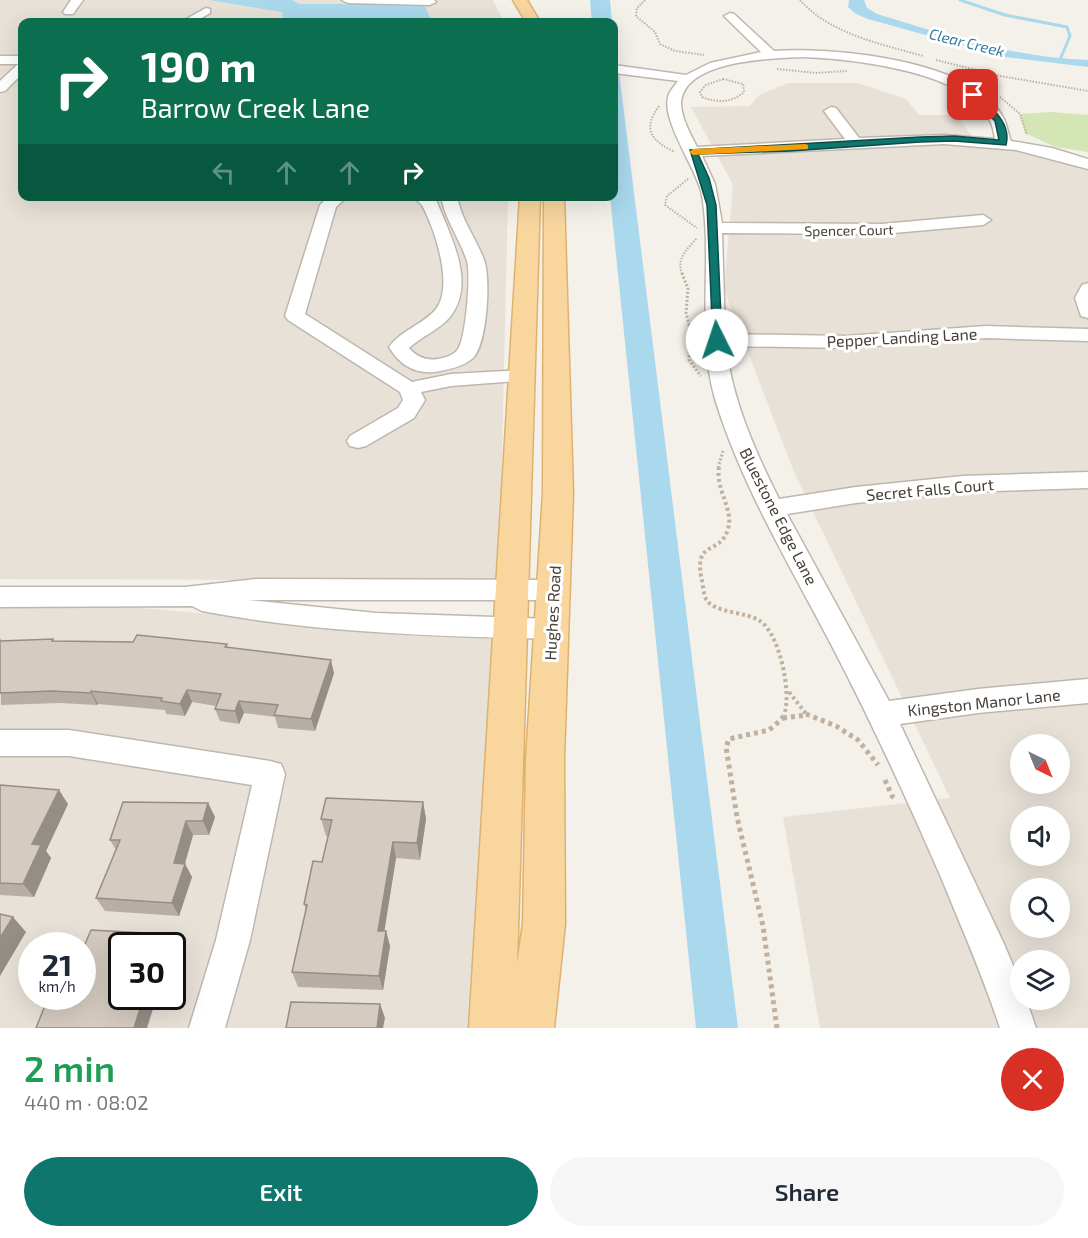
<!DOCTYPE html>
<html lang="en">
<head>
<meta charset="utf-8">
<style>
	:root { --surface:#fff; --page:#f6f6f7; --text:#1f2937; --muted:#747a83; --accent:#0f766e }
	body { margin:0; font-family:"Exo 2",sans-serif; background:var(--page); color:var(--text); height:100vh; display:flex; flex-direction:column; font-size:22px; white-space:nowrap }
	* { box-sizing:border-box; margin:0 }
	p { font-size:20px; color:var(--muted) }
	.icon { flex:none; width:33px; height:33px; fill:none; stroke:currentColor; stroke-width:2; stroke-linecap:round; stroke-linejoin:round }
	.map { position:relative; height:1028px; overflow:hidden }
	.drawer { display:flex; flex-direction:column; background:var(--surface); flex:1 }
	.drawer>* { flex:none }
	.banner { position:absolute; left:18px; top:18px; width:600px; height:183px; border-radius:12px; box-shadow:0 6px 24px #0002; background:#0b6e4f; color:#fff; overflow:hidden }
	.needle { width:39px; rotate:137deg }
	.controls { position:absolute; left:1010px; top:734px; display:grid; gap:12px }
	.controls a { display:grid; place-items:center; width:60px; height:60px; border-radius:50%; background:var(--surface); box-shadow:0 6px 24px #0002; font-size:30px }
	.speed { position:absolute; left:18px; top:932px; display:flex; gap:12px; font-size:30px; font-weight:700; text-align:center }
	.speed>* { display:grid; place-content:center; width:78px; height:78px; border-radius:50%; background:var(--surface); box-shadow:0 6px 24px #0002; line-height:1 }
	.speed small { font-size:15px; font-weight:400 }
	.speed .limit { border:3px solid #111; border-radius:9px; background:#fff; color:#111 }
	.pin { position:absolute; display:grid; place-items:center; width:51px; height:51px; color:#fff; margin:-26px; border-radius:12px; box-shadow:0 3px 9px #0006 }
	.me { position:absolute; width:66px; margin:-33px; rotate:356deg; stroke-linejoin:round; filter:drop-shadow(0 0 4px #0008) }
	.turn { display:flex; align-items:center; gap:21px; height:126px; padding:0 24px; font-size:27px }
	.turn .icon { width:78px; height:78px; stroke-width:2.5 }
	.turn b { display:block; font-size:42px; line-height:51px }
	.lanes { display:flex; align-items:center; height:57px; padding:0 24px; background:#0003; justify-content:center; gap:30px; direction:ltr }
	.lanes .off { opacity:.35 }
	.round { display:grid; place-items:center; flex:none; width:63px; height:63px; border-radius:32px; background:var(--page) }
	.summary { display:flex; align-items:center; justify-content:space-between; height:102px; padding:0 24px }
	h1 { font-size:36px; font-weight:600; line-height:45px; color:#1e9e55 }
	.primary-button { display:flex; gap:12px; margin-top:auto; padding:12px 24px }
	.primary-button a { flex:1; height:69px; border-radius:36px; background:var(--accent); color:#fff; font-size:24px; font-weight:600; line-height:69px; text-align:center }
	.primary-button a+a { background:var(--page); color:var(--text) }
	.map>svg:first-child { display:block }
</style>
</head>
<body>
<div class="map">
<svg width="1088" height="1028" viewBox="0 0 1088 1028">
	<rect width="100%" height="100%" fill="#f4f0ea"/>
	<g fill="#e8e1d8" fill-rule="evenodd">
		<polygon points="0,0 493,0 504,22 22,22 22,196 508,197 499,581 0,579"/>
		<path d="M788 83H858L906 99 919 115H957L978 146 1028 150 1088 169V1028H820L783 817 950 798 794 472 724 290 733 185 691 107 750 106 759 95ZM1020 744H1059V783H1020ZM1020 816H1059V855H1020ZM1020 888H1059V927H1020ZM1020 960H1059V999H1020Z"/>
		<path d="M0 596 493 638 491 805 468 1028H0ZM32 945H82V996H32ZM122 945H172V996H122Z"/>
	</g>
	<polygon fill="#d5e6b5" points="1052,112 1088,115 1088,152 1055,147 1025,133 1020,114"/>
	<g fill="#aad8ed">
		<polygon points="209,0 292,0 299,4 424,4 431,20 421,22 276,22 283,18 282,12"/>
		<polygon points="590,0 610,0 612,22 592,22"/>
		<path d="M849 0H864L867 8 877 14C946 35 1015 58 1088 60V67L1005 57 868 19 856 14 848 7Z"/>
		<polygon points="614,32 738,1028 696,1028 610,197 614,196"/>
	</g>
	<g fill="none" stroke-linecap="round" stroke-linejoin="round">
		<polyline stroke="#aad8ed" stroke-width="3" points="960,0 1005,15 1067,27 1070,36 1059,62"/>
		<g stroke="#bfb7ad" stroke-width="3">
			<g id="minor">
				<polygon points="71,0 83,0 73,14 65,14 63,12"/>
				<polygon points="342,0 434,0 436,2 430,5 348,3"/>
				<polygon points="206,8 210,9 210,13 195,22 181,22"/>
				<path d="M730 13 734 14 774 51C832 47 974 59 1004 119 1007 125 1008 134 1011 141L1052 148 1088 159V169L1016 150 944 144 702 156 715 184 722 223 882 224 983 215 991 220 983 225 882 234 722 233 725 334 846 336 986 326 1088 329V341L986 338 846 348 726 346C732 400 755 451 779 499L856 487 963 476 1088 472V488L963 492 856 503 787 514 889 701 978 689 1088 679V703L978 713 900 724 1004 944 1020 982V999H1026L1036 1028H1000C983 976 961 926 940 875 907 799 872 723 833 648 791 567 742 487 715 399 696 332 713 262 702 195 697 168 659 119 669 94 671 90 675 85 678 81L614 73V65L686 75 710 63 761 52 726 18 724 16ZM804 57C852 59 968 71 990 121 993 126 994 133 995 139L944 135 859 138 836 108 831 107 824 111 845 139 697 147C690 133 676 110 683 94 696 60 774 58 804 57Z"/>
				<rect x="0" y="56" width="22" height="8"/>
				<polygon points="22,64 22,74 5,91 0,92 0,81 17,65"/>
				<polygon points="329,196 348,196 336,207 305,314 412,382 451,374 522,370 529,372 532,376 529,380 451,386 421,392 425,400 414,418 366,446 358,448 350,446 347,441 350,436 398,408 403,400 400,392 288,320 285,316 320,205"/>
				<path d="M413 196H432L437 202C450 236 477 283 450 317 439 330 422 336 409 348 417 357 426 361 438 359 444 358 455 355 458 349 466 337 471 275 467 261 460 239 445 220 441 196H457C461 220 476 238 484 260 491 278 487 344 473 358 463 367 447 370 434 372 414 374 399 364 389 347 401 330 423 325 436 309 454 286 435 230 423 207 421 203 416 200 413 196Z"/>
				<polygon points="1088,283 1088,318 1081,316 1075,298 1082,285"/>
				<path d="M256 579 553 580 562 583 566 590 562 597 553 600H248L376 613 551 619 561 622 564 629 561 636 551 639C434 636 318 633 202 611L192 606 0 607V587H185Z"/>
				<polygon points="0,730 69,730 270,761 281,764 285,774 250,940 225,1028 189,1028 216,940 252,785 69,756 0,756"/>
			</g>
		</g>
		<g stroke="#deb26e" stroke-width="3">
			<g id="major">
				<polygon points="513,0 527,0 540,22 526,22"/>
				<polygon points="520,196 540,196 517,964 523,924 526,759 543,493 544,196 564,196 573,493 564,759 565,924 554,1028 469,1028"/>
			</g>
		</g>
		<g stroke="#c0b19f" stroke-width="2" stroke-dasharray="1.5 1.5" stroke-linecap="butt">
			<polyline points="645,0 637,8 636,16 655,32 660,44 675,51 704,55"/>
			<path d="M800 0C830 34 881 44 923 56"/>
			<polyline points="936,60 1000,76 1088,91"/>
			<polyline points="777,69 816,73 847,71"/>
			<path d="M723 79 743 84 744 92C732 103 717 103 702 97L700 92 706 85Z"/>
			<polyline points="1000,97 1020,114 1027,135"/>
			<path d="M659 106C642 129 651 141 675 152"/>
			<polyline points="688,179 667,196 665,205 697,228"/>
			<path d="M682 274C676 259 687 249 697 238"/>
		</g>
		<g stroke="#c0b19f" stroke-width="3" stroke-dasharray="2 2" stroke-linecap="butt">
			<polyline points="682,273 688,289 686,313 690,328 689,360 701,376"/>
			<polyline points="718,468 723,451"/>
		</g>
		<g stroke="#c0b19f" stroke-width="4" stroke-dasharray="3 3" stroke-linecap="butt">
			<path d="M719 467C715 489 734 509 728 529 720 556 695 539 701 576 703 583 703 593 706 599 713 613 748 612 760 621 780 634 792 694 784 715"/>
			<polyline points="789,692 807,715"/>
		</g>
		<g stroke="#c0b19f" stroke-width="5" stroke-dasharray="4 4" stroke-linecap="butt">
			<polyline points="806,714 836,726 858,740 878,765"/>
			<polyline points="783,718 806,715"/>
			<polyline points="885,780 892,796 896,799"/>
			<polyline points="777,1028 763,926 737,817 726,747 729,739 769,730 782,719 784,714"/>
		</g>
		<use href="#minor" fill="#fff" fill-rule="evenodd"/>
		<use href="#major" fill="#f9d69e" fill-rule="evenodd"/>
	</g>
	<g fill="#b7afa5">
		<polygon points="0,638 2,641 53,639 54,641 227,644 228,648 334,673 315,731 278,728 275,717 244,713 239,724 220,721 215,709 216,706 192,702 185,716 166,714 165,710 98,704 97,705 59,703 1,705"/>
		<polygon points="0,785 68,804 46,851 51,858 34,897 0,895"/>
		<polygon points="423,802 426,819 420,860 396,858 384,931 386,931 390,946 383,990 298,987 292,972 306,911 304,904 322,862 328,836 326,836 321,819"/>
		<polygon points="208,803 215,817 209,835 193,835 185,864 192,877 179,916 105,911 96,898 116,850 110,840"/>
	</g>
	<g fill="#958e86">
		<polygon points="331,660 334,673 315,731 311,719"/>
		<polygon points="187,690 192,702 185,716 180,704"/>
		<polygon points="91,691 98,704 97,705 91,693"/>
		<polygon points="239,701 244,713 239,724 235,711"/>
		<polygon points="59,790 68,804 46,851 51,858 34,897 23,884 32,844"/>
		<polygon points="423,802 426,819 420,860 417,843"/>
		<polygon points="208,803 215,817 209,835 203,821"/>
		<polygon points="186,821 193,835 182,873 185,864 192,877 179,916 172,903 174,863"/>
		<polygon points="393,842 396,858 382,946 378,931"/>
		<polygon points="13,917 26,932 0,976 0,938"/>
		<polygon points="386,931 390,946 383,990 379,976"/>
		<polygon points="164,934 171,945 160,945"/>
		<polygon points="144,996 157,996 147,1028 134,1028"/>
		<polygon points="380,1004 385,1018 383,1028 377,1028"/>
	</g>
	<g fill="#d5cbc0" stroke="#958e86" stroke-width="1.5">
		<polygon points="137,635 227,644 225,647 331,660 311,719 274,715 278,705 239,701 235,711 215,709 221,694 187,690 180,704 161,701 162,698 91,691 91,693 52,691 0,693 0,641 53,639 52,641 133,642"/>
		<polygon points="0,785 59,790 32,844 41,845 23,884 0,883"/>
		<polygon points="326,798 423,802 417,843 393,842 378,931 386,931 379,976 292,972 307,905 304,904 313,861 322,862 332,820 321,819"/>
		<polygon points="123,802 208,803 203,821 186,821 174,863 185,864 172,903 96,898 120,840 110,840"/>
		<polygon points="0,914 13,917 0,938"/>
		<polygon points="91,930 164,934 160,945 122,945 122,996 144,996 134,1028 36,1028 48,998 64,999 65,996 82,996 82,951"/>
		<polygon points="291,1002 380,1004 377,1028 286,1028"/>
	</g>
	<path fill="#0f766e" stroke="#0a4d48" stroke-width="1.5" d="M970 93H976C990 107 1012 122 1006 145L954 141 920 142 791 151 698 154 709 178 716 205 722 340 717 343 713 342 707 205 690 150 920 137 954 136 999 140 995 121 970 96Z"/>
	<polygon fill="#f59e0b" points="805,144 808,145 808,149 693,155 689,152 693,149"/>
	<g text-anchor="middle" dominant-baseline="central" stroke-width="6" stroke-linejoin="round" paint-order="stroke">
		<g font-size="14" fill="#484038" stroke="#fff">
			<text transform="translate(849 230) rotate(-1)">Spencer Court</text>
		</g>
		<g font-size="15" font-style="italic" fill="#327c9f" stroke="#fff">
			<text transform="translate(967 42) rotate(14)">Clear Creek</text>
		</g>
		<g font-size="16" fill="#484038" stroke="#fff">
			<text transform="translate(902 337) rotate(-3)">Pepper Landing Lane</text>
			<text transform="translate(930 489) rotate(-5)">Secret Falls Court</text>
			<text transform="translate(779 516) rotate(63)">Bluestone Edge Lane</text>
			<text transform="translate(552 613) rotate(-87)">Hughes Road</text>
			<text transform="translate(984 702) rotate(-6)">Kingston Manor Lane</text>
		</g>
	</g>
</svg>
<div class="controls">
<a><svg class="needle" viewBox="-14 -14 28 28"><path d="M0-13l5 13h-10z" fill="#e53935"/><path d="M0 13l5-13h-10z" fill="#747a83"/></svg></a>
<a><svg class="icon" aria-label="sound" viewBox="0 0 24 24"><path d="M4 9h4l5-4v14l-5-4H4zM17 9q2 3 0 6"/></svg></a>
<a><svg class="icon" aria-label="search" viewBox="0 0 24 24"><circle cx="10" cy="10" r="6"/><path d="M15 15l6 6"/></svg></a>
<a><svg class="icon" aria-label="layers" viewBox="0 0 24 24"><path d="M12 4l9 5-9 5-9-5zM3 14l9 5 9-5"/></svg></a>
</div>
<div class="speed"><div>21<small>km/h</small></div><div class="limit">30</div></div>
<div class="pin" style="left:973px;top:95px;background:#d93025"><svg class="icon" aria-label="arrive" viewBox="0 0 24 24"><path d="M6 21V4h12l-3 4 3 4H6"/></svg></div>
<svg class="me" style="left:717px;top:340px" viewBox="-20 -20 40 40"><circle r="19" fill="#fff"/><path d="M0-13L10 11 0 6-10 11z" fill="#0f766e"/></svg>
<div class="banner">
<div class="turn"><svg class="icon" aria-label="right" viewBox="0 0 24 24"><path d="M7 20v-9h11M14 6l5 5-5 5"/></svg><div><b>190 m</b>Barrow Creek Lane</div></div>
<div class="lanes"><svg class="icon off" aria-label="left" viewBox="0 0 24 24"><path d="M17 20v-9H6M10 6l-5 5 5 5"/></svg><svg class="icon off" aria-label="ahead" viewBox="0 0 24 24"><path d="M12 20V5M6 11l6-6 6 6"/></svg><svg class="icon off" aria-label="ahead" viewBox="0 0 24 24"><path d="M12 20V5M6 11l6-6 6 6"/></svg><svg class="icon" aria-label="right" viewBox="0 0 24 24"><path d="M7 20v-9h11M14 6l5 5-5 5"/></svg></div>
</div>
</div>
<section class="drawer">
<div class="summary"><div><h1>2 min</h1><p>440 m · 08:02</p></div><a class="round" style="background:#d93025;color:#fff"><svg class="icon" aria-label="close" viewBox="0 0 24 24"><path d="M6 6l12 12M18 6L6 18"/></svg></a></div>
<div class="primary-button"><a>Exit</a><a>Share</a></div>
</section>
</body>
</html>
